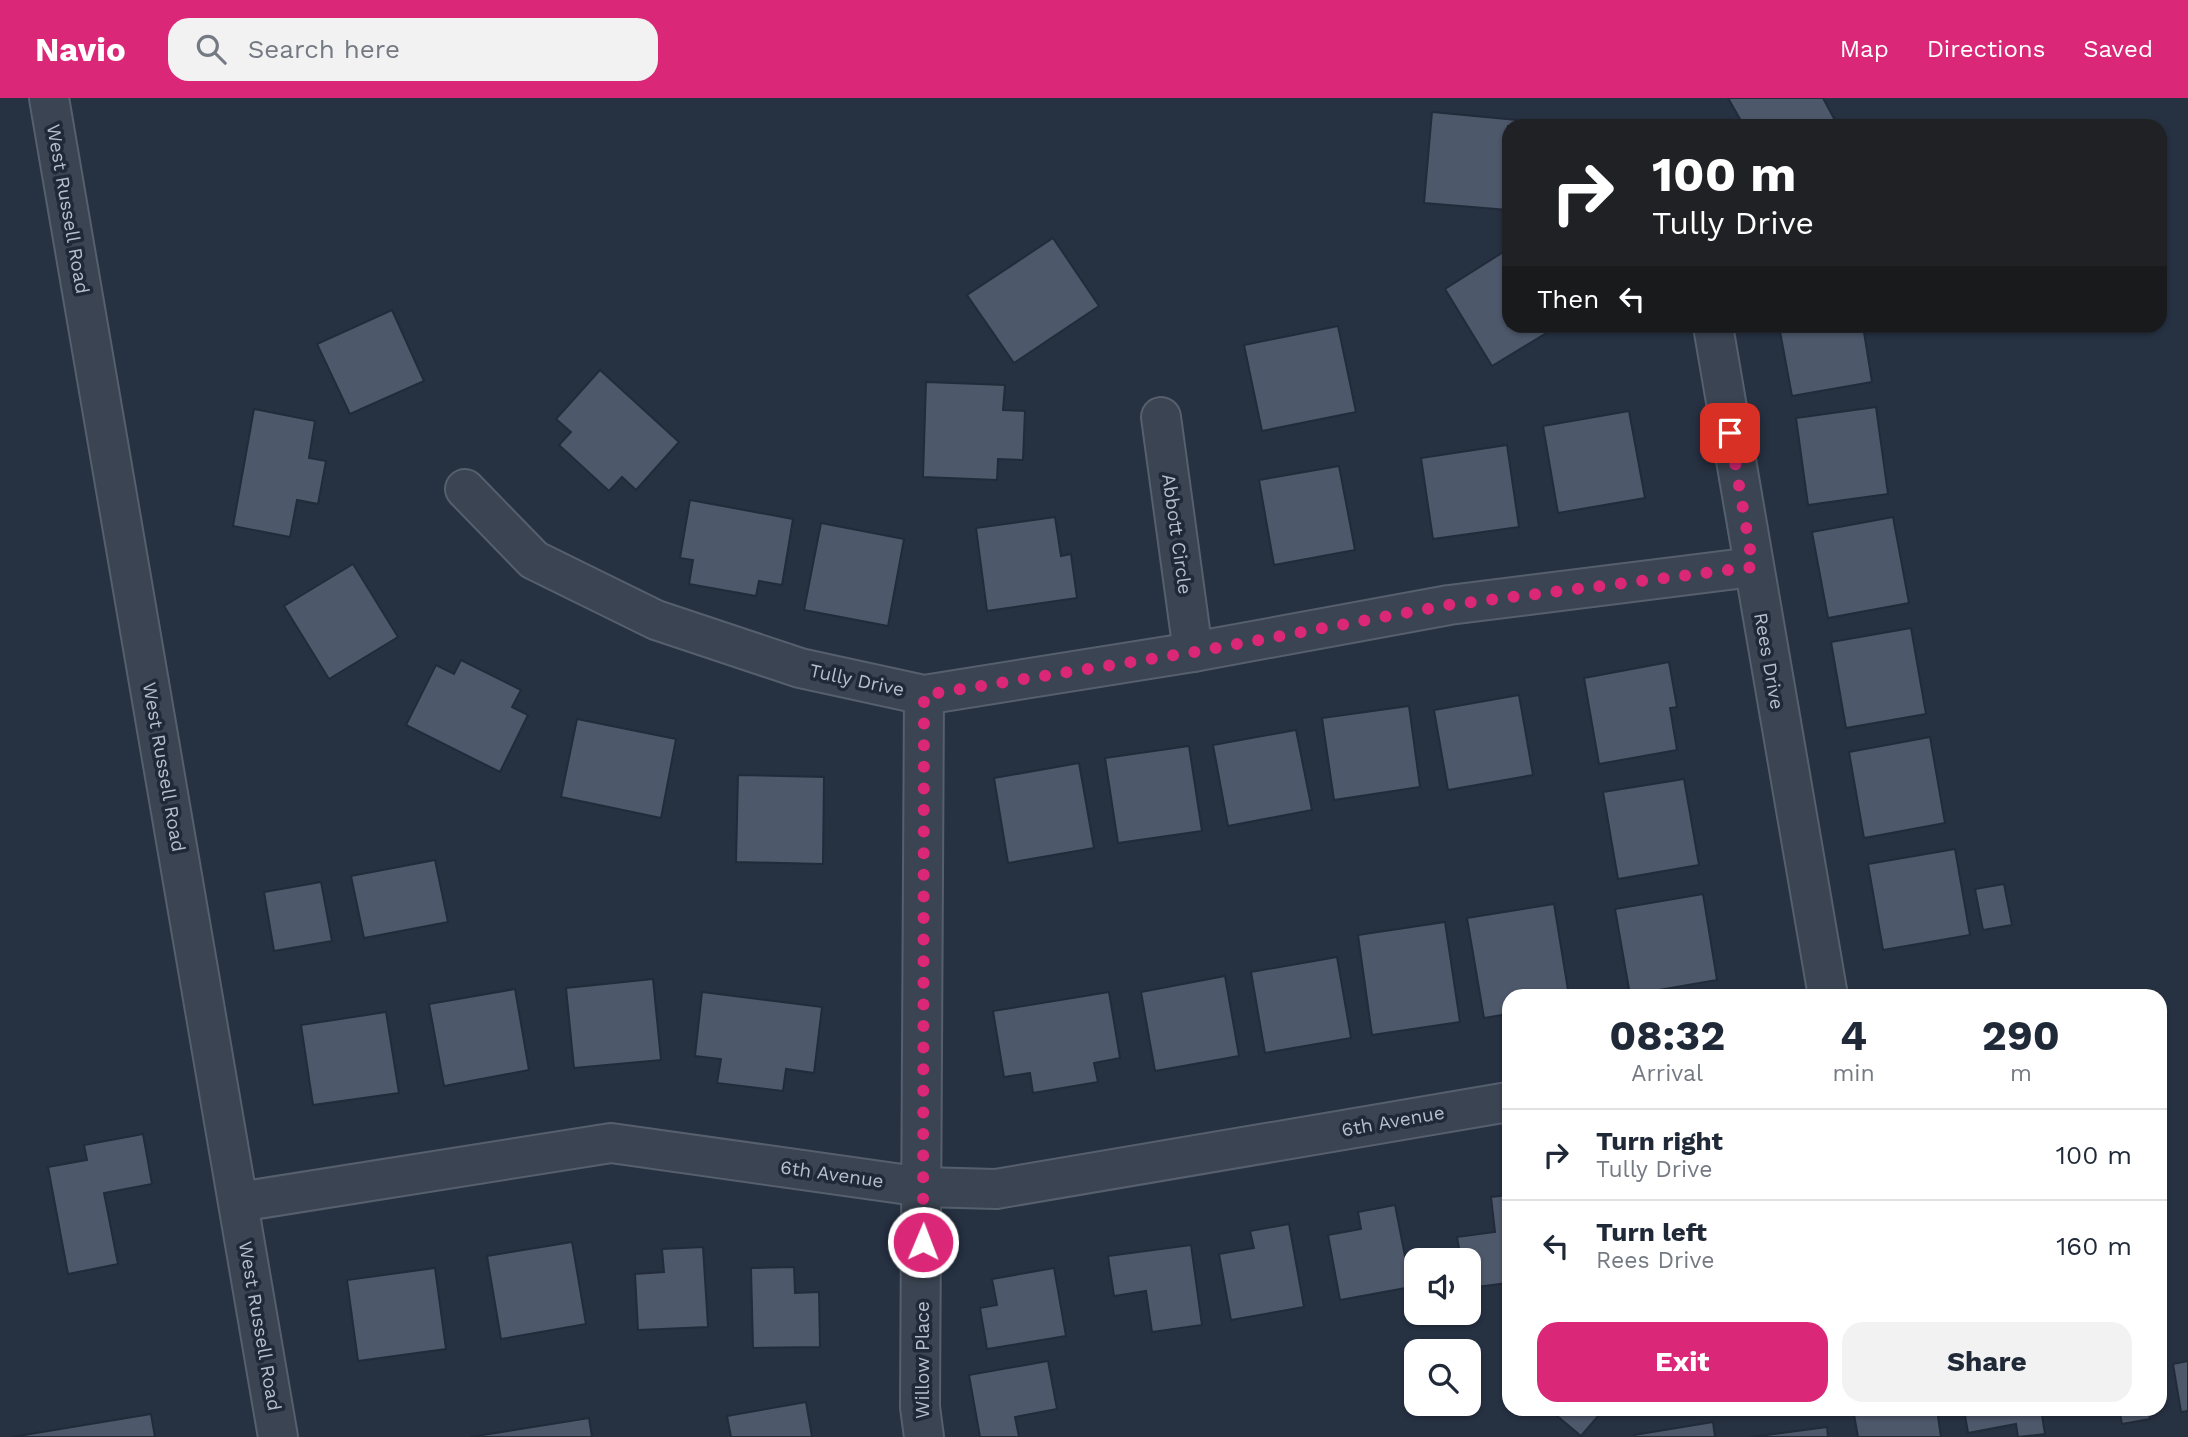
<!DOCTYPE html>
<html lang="en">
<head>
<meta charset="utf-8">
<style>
	:root { --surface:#fff; --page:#f2f2f3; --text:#1f2937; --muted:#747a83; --line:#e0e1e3; --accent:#db2777 }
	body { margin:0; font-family:"Work Sans",sans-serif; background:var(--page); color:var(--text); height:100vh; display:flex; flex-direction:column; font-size:26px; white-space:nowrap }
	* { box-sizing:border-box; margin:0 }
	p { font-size:23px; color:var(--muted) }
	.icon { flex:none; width:38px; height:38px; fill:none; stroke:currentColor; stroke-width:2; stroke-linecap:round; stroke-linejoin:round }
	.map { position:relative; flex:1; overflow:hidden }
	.side { position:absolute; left:1502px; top:891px; width:665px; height:427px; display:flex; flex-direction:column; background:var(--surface); border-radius:21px; box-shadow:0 2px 5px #0004 }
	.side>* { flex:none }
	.guide { position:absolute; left:1502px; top:21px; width:665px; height:214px; border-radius:21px; box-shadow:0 2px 5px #0004; background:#202124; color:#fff; overflow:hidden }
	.fabs { position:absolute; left:1404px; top:1150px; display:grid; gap:14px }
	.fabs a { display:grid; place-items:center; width:77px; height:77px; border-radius:14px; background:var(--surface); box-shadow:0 2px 5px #0004; font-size:35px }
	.pin { position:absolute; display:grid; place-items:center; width:60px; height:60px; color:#fff; margin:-30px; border-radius:14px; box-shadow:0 4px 10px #0006 }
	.me { position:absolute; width:77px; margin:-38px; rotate:1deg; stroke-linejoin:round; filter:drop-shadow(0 0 5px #0008) }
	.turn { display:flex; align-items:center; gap:24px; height:147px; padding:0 35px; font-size:32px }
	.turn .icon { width:91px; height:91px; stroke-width:2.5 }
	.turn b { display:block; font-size:49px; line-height:60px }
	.then { display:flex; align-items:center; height:66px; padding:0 35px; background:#0003; gap:14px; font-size:26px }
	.eta { display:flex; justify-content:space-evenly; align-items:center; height:119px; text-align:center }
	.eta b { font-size:42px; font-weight:700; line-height:49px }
	.cta { display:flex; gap:14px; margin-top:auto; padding:14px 35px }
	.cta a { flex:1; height:80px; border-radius:21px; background:var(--accent); color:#fff; font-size:28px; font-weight:700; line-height:80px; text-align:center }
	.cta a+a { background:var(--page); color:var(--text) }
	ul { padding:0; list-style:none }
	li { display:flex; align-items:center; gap:21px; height:91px; padding:0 35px; border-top:2px solid var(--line) }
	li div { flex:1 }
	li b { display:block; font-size:26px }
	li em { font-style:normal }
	header { display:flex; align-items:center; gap:42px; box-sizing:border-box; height:98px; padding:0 35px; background:var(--accent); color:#fff }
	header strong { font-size:33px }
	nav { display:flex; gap:38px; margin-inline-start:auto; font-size:24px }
	.search { width:490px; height:63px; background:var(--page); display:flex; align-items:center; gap:18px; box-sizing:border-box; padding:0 24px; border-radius:21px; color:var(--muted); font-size:26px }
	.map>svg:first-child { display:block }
</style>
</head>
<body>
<header>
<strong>Navio</strong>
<div class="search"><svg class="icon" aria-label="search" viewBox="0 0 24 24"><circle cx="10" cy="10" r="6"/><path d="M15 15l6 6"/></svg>Search here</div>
<nav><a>Map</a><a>Directions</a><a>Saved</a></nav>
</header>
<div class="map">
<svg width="2188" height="1339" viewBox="0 0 2188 1339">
	<rect width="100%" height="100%" fill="#263142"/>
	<g fill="#4d586b" stroke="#222b39" stroke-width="2">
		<polygon points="1728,0 1823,0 1838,28 1744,28"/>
		<polygon points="1432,14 1517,22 1516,28 1508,28 1508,112 1424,105"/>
		<polygon points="1053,140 1099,208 1014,265 967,197"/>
		<polygon points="1508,151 1508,228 1558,228 1492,268 1445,191"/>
		<polygon points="392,212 424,283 350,316 317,246"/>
		<polygon points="1338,228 1356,314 1262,333 1244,247"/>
		<polygon points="1779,228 1863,228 1872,284 1792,298"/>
		<polygon points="600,272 679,344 636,392 622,379 609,393 559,347 571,334 556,321"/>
		<polygon points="926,284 1005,287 1003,312 1025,313 1023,362 998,361 997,382 923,379"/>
		<polygon points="1876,309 1888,396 1808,407 1796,320"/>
		<polygon points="254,311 315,323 309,360 326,363 318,406 297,402 290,439 233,428"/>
		<polygon points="1629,313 1645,400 1558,415 1543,328"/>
		<polygon points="1507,347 1519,429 1433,441 1421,360"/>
		<polygon points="1339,368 1355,452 1274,467 1259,382"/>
		<polygon points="690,402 793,421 782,487 759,483 756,498 689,486 693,462 680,460"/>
		<polygon points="1055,419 1061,458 1071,456 1077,500 987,513 976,430"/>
		<polygon points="1893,419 1909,505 1828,520 1812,434"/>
		<polygon points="821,425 904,441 888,528 804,512"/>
		<polygon points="353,466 398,539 329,581 284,508"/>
		<polygon points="1911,530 1926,616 1846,630 1831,544"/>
		<polygon points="461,562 521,592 512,609 528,617 500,674 406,627 436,567 454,576"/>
		<polygon points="1669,564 1677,609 1670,610 1677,652 1599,666 1584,580"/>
		<polygon points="1519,597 1533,677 1448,692 1434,612"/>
		<polygon points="1409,608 1420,689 1334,702 1322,620"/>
		<polygon points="577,621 676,641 661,720 561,699"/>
		<polygon points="1296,632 1312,712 1228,728 1213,647"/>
		<polygon points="1930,639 1945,725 1864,740 1849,654"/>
		<polygon points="1189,648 1202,733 1118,745 1105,660"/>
		<polygon points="1079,665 1094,750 1008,765 994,680"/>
		<polygon points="738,677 824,679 823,766 736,764"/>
		<polygon points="1684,681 1699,767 1618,781 1603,694"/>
		<polygon points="1955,751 1970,837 1883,852 1868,766"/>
		<polygon points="435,762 448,824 364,840 351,778"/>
		<polygon points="321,784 332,843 274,853 264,794"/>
		<polygon points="2004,786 2012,827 1983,832 1975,791"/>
		<polygon points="1703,796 1717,882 1630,897 1615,811"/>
		<polygon points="1554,806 1569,898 1508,898 1508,916 1484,920 1467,820"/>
		<polygon points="1445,824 1460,924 1372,937 1358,837"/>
		<polygon points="1337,859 1351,940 1265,955 1251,874"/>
		<polygon points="1225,878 1239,958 1155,973 1141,894"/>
		<polygon points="653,881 661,962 574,970 566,890"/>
		<polygon points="515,891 529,972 444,988 429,906"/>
		<polygon points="702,894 822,909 814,975 786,971 783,993 717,985 721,961 695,958"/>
		<polygon points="1109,894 1120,960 1094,965 1098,984 1033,995 1030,975 1004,979 993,913"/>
		<polygon points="386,914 399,995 313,1007 301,927"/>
		<polygon points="143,1036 152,1086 104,1095 118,1166 68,1176 48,1069 87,1062 84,1047"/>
		<polygon points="1508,1097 1508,1185 1468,1190 1468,1162 1461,1162 1457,1139 1495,1134 1491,1099"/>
		<polygon points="1395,1107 1411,1189 1340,1202 1328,1137 1361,1131 1358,1114"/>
		<polygon points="1289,1126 1304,1209 1231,1222 1219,1156 1254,1150 1250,1133"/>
		<polygon points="572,1144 586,1226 501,1241 487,1158"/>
		<polygon points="1191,1147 1202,1227 1152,1234 1146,1193 1114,1198 1108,1158"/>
		<polygon points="703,1149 708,1229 638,1232 635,1176 664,1174 662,1151"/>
		<polygon points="794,1169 795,1195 819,1194 820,1249 753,1250 751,1170"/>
		<polygon points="435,1170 446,1251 358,1263 347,1182"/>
		<polygon points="1054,1170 1066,1238 987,1251 980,1210 997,1207 992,1181"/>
		<polygon points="1048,1263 1057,1311 1015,1319 1019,1339 980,1339 969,1277"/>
		<polygon points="2188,1263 2188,1313 2181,1314 2173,1266"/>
		<polygon points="806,1304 812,1339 731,1339 727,1318"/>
		<polygon points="1562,1311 1592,1311 1599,1317 1581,1338 1556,1317"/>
		<polygon points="1853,1311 1937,1311 1941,1339 1858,1339"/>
		<polygon points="1964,1311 2041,1311 2045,1336 2018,1339 2016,1326 1968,1335"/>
		<polygon points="2119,1311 2148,1311 2150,1321 2122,1326"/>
		<polygon points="151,1316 155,1339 12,1339"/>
		<polygon points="589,1320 592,1339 470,1339"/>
		<polygon points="1713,1324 1715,1339 1634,1339 1634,1337"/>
		<polygon points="1827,1329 1828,1339 1751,1339"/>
	</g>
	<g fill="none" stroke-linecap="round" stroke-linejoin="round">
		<g stroke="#565f6c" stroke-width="42">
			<g id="minor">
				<polyline points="49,0 278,1339"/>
				<polyline points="1713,228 1828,898"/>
				<polyline points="1161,319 1193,554"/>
				<polyline points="465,391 534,462 656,522 800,570 924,597 1193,554 1449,507 1753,469"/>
				<polyline points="239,1104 611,1045 923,1089 996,1091 1508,1004"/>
				<polyline points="924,1339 920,1309 924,597"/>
			</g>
		</g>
		<use href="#minor" stroke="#3b4452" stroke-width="38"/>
	</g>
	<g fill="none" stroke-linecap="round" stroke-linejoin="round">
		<polyline stroke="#db2777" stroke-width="12" stroke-dasharray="0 21.6" points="923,1144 924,597 1194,554 1448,507 1753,469 1730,335"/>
	</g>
	<g text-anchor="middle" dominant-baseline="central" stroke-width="7" stroke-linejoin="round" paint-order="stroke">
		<g font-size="19" fill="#b8bfcc" stroke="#1f2937">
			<text transform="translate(68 111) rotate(80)">West Russell Road</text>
			<text transform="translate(1177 436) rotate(82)">Abbott Circle</text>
			<text transform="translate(1769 563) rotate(80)">Rees Drive</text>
			<text transform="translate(857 582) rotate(12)">Tully Drive</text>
			<text transform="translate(164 669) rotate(80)">West Russell Road</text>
			<text transform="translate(1393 1023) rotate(-10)">6th Avenue</text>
			<text transform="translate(832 1076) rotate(8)">6th Avenue</text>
			<text transform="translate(260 1228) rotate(80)">West Russell Road</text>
			<text transform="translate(922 1262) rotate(-90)">Willow Place</text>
		</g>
	</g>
</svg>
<div class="fabs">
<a><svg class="icon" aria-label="sound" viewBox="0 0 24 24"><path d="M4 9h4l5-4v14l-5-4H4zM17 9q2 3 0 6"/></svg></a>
<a><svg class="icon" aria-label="search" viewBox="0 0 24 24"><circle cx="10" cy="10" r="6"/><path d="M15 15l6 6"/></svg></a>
</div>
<div class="pin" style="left:1730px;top:335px;background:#d93025"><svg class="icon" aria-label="arrive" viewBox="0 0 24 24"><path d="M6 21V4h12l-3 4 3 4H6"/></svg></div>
<svg class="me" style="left:923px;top:1144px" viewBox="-20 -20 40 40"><circle r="17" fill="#db2777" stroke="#fff" stroke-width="3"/><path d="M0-11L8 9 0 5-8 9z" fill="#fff"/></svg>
<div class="guide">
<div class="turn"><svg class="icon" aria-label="right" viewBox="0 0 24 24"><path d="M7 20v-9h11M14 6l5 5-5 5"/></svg><div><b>100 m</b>Tully Drive</div></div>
<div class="then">Then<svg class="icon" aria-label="left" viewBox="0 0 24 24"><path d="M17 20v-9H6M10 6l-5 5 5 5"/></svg></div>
</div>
<section class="side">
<div class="eta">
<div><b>08:32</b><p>Arrival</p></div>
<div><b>4</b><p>min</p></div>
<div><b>290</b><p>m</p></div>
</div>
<ul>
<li><svg class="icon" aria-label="right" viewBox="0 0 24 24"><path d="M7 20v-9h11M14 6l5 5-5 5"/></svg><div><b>Turn right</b><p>Tully Drive</p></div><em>100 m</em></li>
<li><svg class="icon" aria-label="left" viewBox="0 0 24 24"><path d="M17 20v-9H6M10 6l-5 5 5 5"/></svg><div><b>Turn left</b><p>Rees Drive</p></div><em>160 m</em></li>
</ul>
<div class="cta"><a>Exit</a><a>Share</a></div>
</section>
</div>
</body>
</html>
